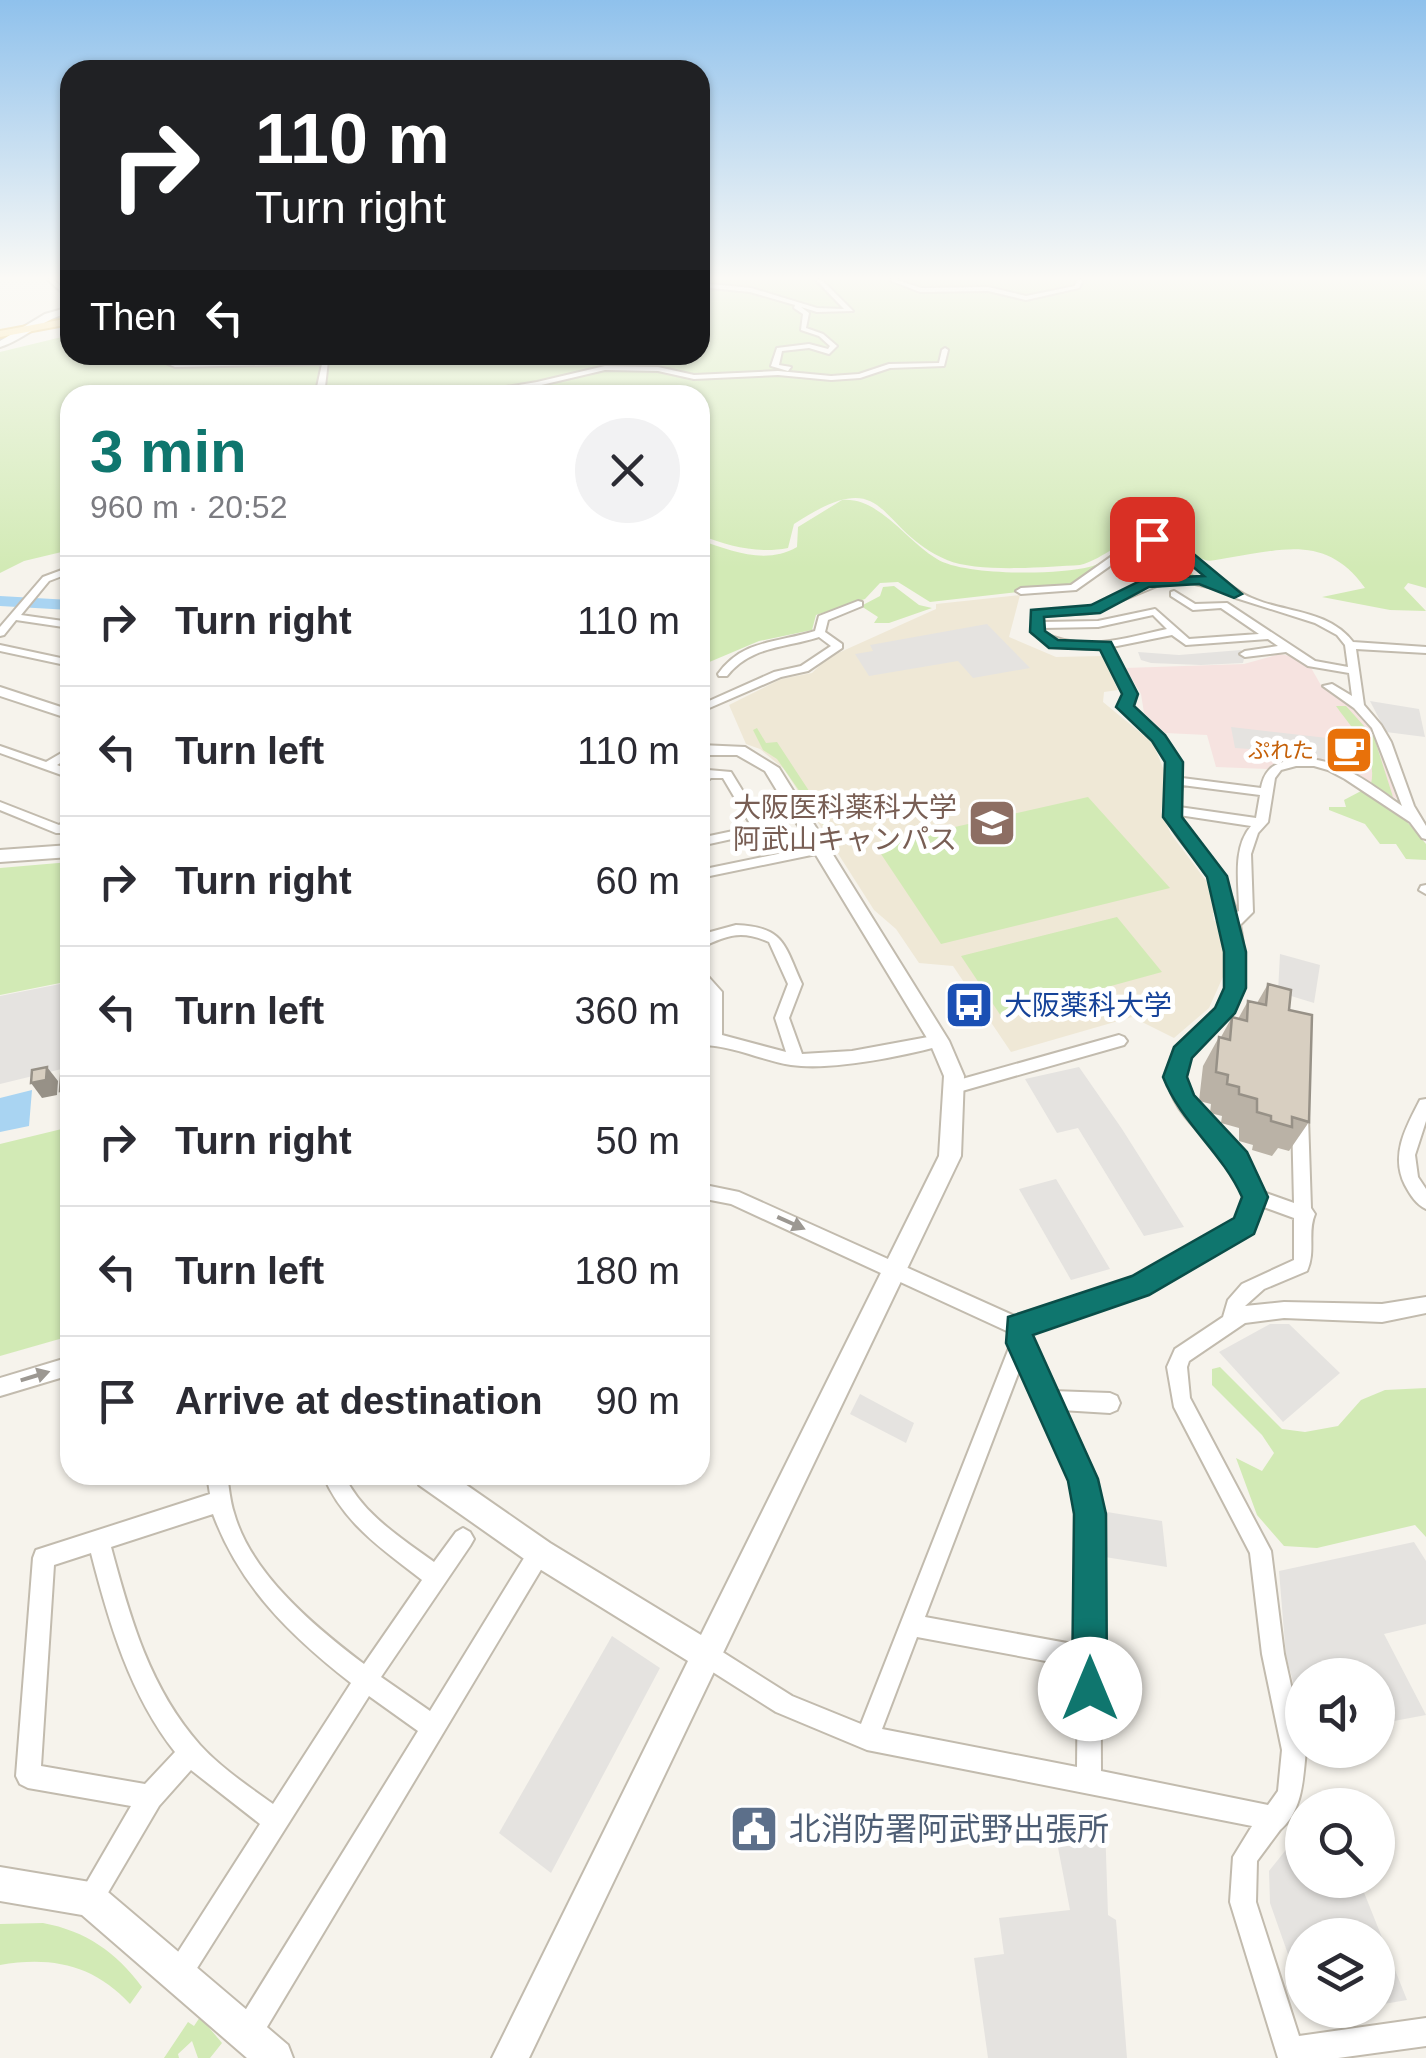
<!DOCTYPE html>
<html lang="en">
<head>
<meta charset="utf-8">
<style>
	:root { --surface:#fff; --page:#f2f2f3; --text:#2b2b33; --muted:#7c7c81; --line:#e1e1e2; --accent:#0f766e }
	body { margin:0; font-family:Helvetica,"Noto Sans JP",sans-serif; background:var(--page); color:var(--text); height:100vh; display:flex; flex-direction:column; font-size:38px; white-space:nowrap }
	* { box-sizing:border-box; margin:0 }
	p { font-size:32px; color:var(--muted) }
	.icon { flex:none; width:55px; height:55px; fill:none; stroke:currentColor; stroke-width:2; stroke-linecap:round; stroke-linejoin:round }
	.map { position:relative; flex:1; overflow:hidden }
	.details { position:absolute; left:60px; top:385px; width:650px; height:1100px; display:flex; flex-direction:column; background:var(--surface); border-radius:30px; box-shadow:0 2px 8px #0004 }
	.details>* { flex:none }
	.guide { position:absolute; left:60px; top:60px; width:650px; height:305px; border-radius:30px; box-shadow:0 2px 8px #0004; background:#202124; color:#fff; overflow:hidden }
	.buttons { position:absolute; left:1285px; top:1658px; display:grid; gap:20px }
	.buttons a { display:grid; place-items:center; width:110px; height:110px; border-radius:50%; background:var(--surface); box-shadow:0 2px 8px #0004; font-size:50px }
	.pin { position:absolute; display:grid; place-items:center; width:85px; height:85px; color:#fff; margin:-42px; border-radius:20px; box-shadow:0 5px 15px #0006 }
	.me { position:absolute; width:110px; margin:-55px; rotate:0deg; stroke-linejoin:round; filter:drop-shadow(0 0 8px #0008) }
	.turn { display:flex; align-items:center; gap:35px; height:210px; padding:0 30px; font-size:45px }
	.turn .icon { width:130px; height:130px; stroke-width:2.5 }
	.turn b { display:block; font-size:70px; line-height:85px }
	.then { display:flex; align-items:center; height:95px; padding:0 30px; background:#0003; gap:20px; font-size:38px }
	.round { display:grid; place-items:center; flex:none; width:105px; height:105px; border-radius:52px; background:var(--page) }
	.summary { display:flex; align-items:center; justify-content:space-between; height:170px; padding:0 30px }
	h1 { font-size:60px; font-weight:800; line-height:75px; color:var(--accent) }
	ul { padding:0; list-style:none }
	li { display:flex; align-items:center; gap:30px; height:130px; padding:0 30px; border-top:2px solid var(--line) }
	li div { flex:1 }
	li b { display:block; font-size:38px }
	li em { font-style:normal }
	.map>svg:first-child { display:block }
</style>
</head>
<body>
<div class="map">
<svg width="1426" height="2058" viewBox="0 0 1426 2058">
	<rect width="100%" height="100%" fill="#f6f3ec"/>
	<polygon fill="#efe8d6" points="1020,595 1009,637 1056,657 1103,656 1118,690 1104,692 1103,702 1153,743 1167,778 1161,812 1171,834 1213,890 1218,912 1213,913 1214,921 1220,922 1226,970 1209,1008 1174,1038 1132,1017 1011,1052 953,966 919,963 896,929 874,910 784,769 760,749 746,744 729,705 781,679 812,673 827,658 936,609 936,604"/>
	<polygon fill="#f6e3e0" points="1280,654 1299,658 1310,666 1322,687 1352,709 1372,731 1397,799 1345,768 1316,759 1283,760 1267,769 1216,767 1207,735 1165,733 1144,713 1141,694 1125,668 1244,664"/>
	<g fill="#d2eab5">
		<path d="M700 280H1426V588L1408 583 1404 588 1426 611 1390 610 1322 597 1365 588C1327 535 1285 549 1227 558 1220 559 1211 562 1205 560 1184 552 1173 535 1149 536 1123 536 1105 559 1080 565 1046 567 978 573 947 560 873 528 890 461 794 524L788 548C757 554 729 546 700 535V395H70V550L24 561 0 573V352L70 335V355H700Z"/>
		<path d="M842 500C880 497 906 541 937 559 964 576 1058 575 1089 567 1101 564 1112 556 1123 550L1072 586 930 602 898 582 880 583 865 599 816 615 812 630 759 641 700 666V540C731 551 766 565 797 547L798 527Z"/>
		<polygon points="1146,542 1163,547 1195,576 1155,578 1142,557 1134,554"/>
		<polygon points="894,586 919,605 932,608 889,623 874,623 878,617 861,606 880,596 883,587"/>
		<path d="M1336 706H1346L1374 737 1393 797 1371 784C1378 753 1352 729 1336 706Z"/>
		<polygon points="757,728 766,743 777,742 834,829 828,832 777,759 763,750 753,730"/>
		<polygon points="1361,791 1402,816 1426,844 1426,860 1406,859 1396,844 1380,844 1365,824 1329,810 1329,807 1346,807 1344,800"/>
		<polygon points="1088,797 1170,888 941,944 875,845"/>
		<polygon points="70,862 70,981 0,995 0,868"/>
		<polygon points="1117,917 1162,972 1001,1016 961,956"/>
		<polygon points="70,1127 70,1336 0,1356 0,1144"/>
		<polygon points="1220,1367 1282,1429 1305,1432 1338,1426 1361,1400 1385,1390 1426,1388 1426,1537 1415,1525 1317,1548 1284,1546 1257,1515 1236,1458 1262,1471 1274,1453 1262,1435 1212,1385 1212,1369"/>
		<path d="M43 1923C86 1931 116 1952 142 1987L130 2004C94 1965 52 1956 0 1965V1924Z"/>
		<polygon points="200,2017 222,2043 210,2058 198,2058 192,2041 178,2054 179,2058 164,2058 188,2022 194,2026"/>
	</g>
	<g fill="#e5e3e0">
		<polygon points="987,624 1030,668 973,678 958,661 869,676 855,654 873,651 870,645"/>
		<polygon points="1241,650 1245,654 1243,663 1201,665 1151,663 1141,660 1138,652 1179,655"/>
		<polygon points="1370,701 1419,709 1425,737 1386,732"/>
		<polygon points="1231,727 1336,739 1342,755 1336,761 1298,754 1267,760 1263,750 1235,748"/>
		<polygon points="1280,954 1320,965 1314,1003 1278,992"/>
		<polygon points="70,982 70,1067 0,1084 0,996"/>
		<polygon points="1079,1067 1122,1129 1184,1227 1144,1236 1078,1128 1057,1133 1025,1079"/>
		<polygon points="1056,1179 1110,1269 1071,1280 1019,1189"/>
		<polygon points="1270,1324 1289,1324 1340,1373 1283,1422 1219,1352"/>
		<polygon points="860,1394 914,1423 906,1443 850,1414"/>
		<polygon points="1101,1511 1162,1521 1167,1567 1105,1557"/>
		<polygon points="1414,1542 1426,1561 1426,1624 1384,1634 1426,1715 1378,1724 1378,1675 1302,1675 1302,1715 1286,1656 1279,1571"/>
		<polygon points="612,1636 660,1668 551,1873 499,1833"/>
		<polygon points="1051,1811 1105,1824 1108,1915 1116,1920 1127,2058 988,2058 974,1958 1004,1954 999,1918 1070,1910"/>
		<polygon points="1302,1839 1302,1880 1359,1880 1407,2000 1378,2005 1378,1935 1302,1935 1302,1994 1270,1903 1269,1871 1293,1841"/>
	</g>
	<polygon fill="#a9d4f2" points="32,1090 29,1126 0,1132 0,1098"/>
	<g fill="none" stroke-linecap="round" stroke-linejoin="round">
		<polygon fill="#a9d4f2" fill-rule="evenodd" points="0,596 70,600 70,610 0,606"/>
		<g stroke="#c2bbae" stroke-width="4">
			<g id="minor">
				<polygon points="48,280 54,280 70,294 70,299"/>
				<polygon points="816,280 822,280 853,311 817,312 801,307 809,313 806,328 823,334 837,346 829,354 809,348 782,351 779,365 791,367 788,371 771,366 777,348 809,344 828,349 830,346 819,336 801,330 803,314 794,308 795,305 750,292 700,287 700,283 751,288 817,308 844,309"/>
				<polygon points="889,280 897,280 921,288 988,287 1026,296 1075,286 1077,280 1083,280 1079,288 1026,300 988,291 920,292"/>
				<polygon points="945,348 948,350 944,366 890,368 860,378 831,380 778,375 694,379 658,371 605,370 537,386 476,395 456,395 537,382 605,366 658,367 694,375 778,371 831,376 859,374 889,364 939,363 942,350"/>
				<polygon points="171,355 179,355 171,361 176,363 328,361 325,387 329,395 321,395 317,387 322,364 175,367 161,361"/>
				<path d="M1162 538C1193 549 1213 575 1240 592 1275 614 1326 606 1353 642L1426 647V653L1356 649 1364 705 1381 725 1391 742 1414 806 1426 826V839L1422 838 1410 822 1345 779 1328 770 1314 766H1296L1281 770 1275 778 1268 822 1258 833 1251 854 1253 912 1240 925C1251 980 1240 1003 1204 1043 1196 1051 1184 1062 1183 1074 1181 1113 1253 1146 1263 1192L1294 1203 1292 1117 1294 1112 1300 1111 1306 1112 1308 1117 1311 1208 1315 1214C1307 1232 1316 1251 1307 1271L1264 1289 1245 1306 1284 1302 1382 1304 1426 1297V1313L1382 1322 1284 1318 1245 1323 1189 1361 1187 1367 1190 1398 1271 1551 1284 1654 1302 1735V1750H1306C1303 1779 1303 1810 1280 1830L1257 1861 1256 1902 1299 2036 1426 2018V2046L1338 2058H1278L1230 1902 1233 1857 1252 1826 867 1750 776 1712 697 1662 694 1654 697 1646 705 1643 713 1646 792 1696 861 1724 1011 1343 1009 1332 731 1204 700 1198V1184L739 1192 1019 1318 1134 1280 1238 1221C1247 1202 1248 1190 1237 1171 1215 1144 1175 1118 1168 1082 1162 1048 1218 1021 1227 988 1237 956 1226 899 1207 872 1195 856 1178 842 1170 824 1164 811 1169 800 1170 787 1174 750 1142 731 1119 707L1125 694 1102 648C1077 650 1053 648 1032 633V611C1053 609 1075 613 1096 606 1144 590 1160 566 1216 583L1175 550 1161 544H1141L1076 590 1021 594 1016 591 1021 588 1071 585 1136 539ZM1182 581 1217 589 1221 587 1236 598 1315 623 1337 635 1345 645 1348 667 1315 661 1227 603 1195 604 1174 591 1171 592V596L1193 610 1221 608 1259 634 1189 639 1155 609 1098 621 1042 622 1041 616 1091 613 1157 586ZM1153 615 1167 629C1124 638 1083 653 1042 632V628L1098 627ZM1172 635 1186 645 1268 639 1278 646 1245 651 1240 654 1245 657 1286 652 1308 666 1349 673 1352 696 1332 684 1323 686 1354 708 1372 728 1402 806C1369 783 1330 750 1286 761 1271 765 1264 772 1261 788L1182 778C1178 746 1154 726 1131 706L1135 694 1112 647ZM1182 785 1260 795 1256 818 1179 807ZM1179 815 1251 826C1232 848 1239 883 1239 911L1237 912 1225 879 1186 830ZM1261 1206 1294 1218V1260L1242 1284 1228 1300 1223 1317 1175 1349 1167 1367 1174 1407 1250 1553 1262 1654 1282 1750 1278 1791 1268 1805 1101 1771 1100 1513 1093 1479 1061 1410 1110 1413 1117 1410 1120 1403 1117 1396 1110 1393 1052 1391 1029 1342 1028 1332 1145 1292 1250 1231ZM1021 1366 1073 1480 1080 1513 1078 1645 925 1617ZM917 1637 1078 1667 1077 1767 882 1729Z"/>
				<polygon points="70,567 70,573 49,581 21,615 70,622 70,628 16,620 4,635 0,636 0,627 43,577"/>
				<path d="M858 601 862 602V606L828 620 825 632 842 644V648L808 671 781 677 700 712V705L774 672 801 666 831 646 819 637C785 648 750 646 727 676H719L718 674C743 639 778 643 815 631L819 616Z"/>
				<polygon points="0,645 70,660 70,666 0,651"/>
				<polygon points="0,746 46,762 70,748 70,757 57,765 70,770 70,778 0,753"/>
				<polygon points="708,770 731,772 766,829 764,832 700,846 700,838 752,827 723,778 711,778 700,786 700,775"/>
				<polygon points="0,802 59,825 70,819 70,829 64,833 56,833 0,810"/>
				<polygon points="821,845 827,849 826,852 700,878 700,870"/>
				<polygon points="1426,885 1426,894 1419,890 1421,886"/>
				<path d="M736 925C785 927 784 945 802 984L789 1018 802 1054 852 1051 939 1035 944 1037 947 1041 944 1045C903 1056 832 1071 791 1065 760 1060 732 1045 700 1045V1033H707L708 994 700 986V972L705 973 722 992V1035L786 1052 775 1018 788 984 769 942C740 929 726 936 700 948V936L703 934Z"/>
				<polygon points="1119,1035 1124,1037 1127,1041 1124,1045 955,1093 949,1091 947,1087 949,1083 955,1081"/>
				<path d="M1426 1099V1121L1415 1155 1418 1177 1426 1189V1209C1416 1204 1411 1196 1405 1185 1390 1155 1406 1127 1420 1100Z"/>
				<polygon points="70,1357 70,1375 0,1396 0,1378"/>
				<path d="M207 1475H227C229 1487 230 1501 234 1513 251 1574 315 1627 364 1664L422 1580C382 1549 343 1523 323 1475H344C362 1514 401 1538 434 1562L456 1532 463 1528 470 1532 474 1539 470 1546 381 1677 430 1711 532 1545 540 1542 548 1545 551 1553 258 2042 248 2046 238 2042 234 2032 238 2022 418 1731 369 1696 187 1984 178 1988 169 1984 165 1975 169 1966 260 1824 191 1770 159 1806 99 1908 90 1912 81 1908 77 1899 131 1806 28 1788 20 1784 16 1776 33 1558 36 1550 210 1494ZM213 1514C240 1587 291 1636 351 1683L273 1804C248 1786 221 1768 200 1745 150 1689 130 1618 111 1547ZM91 1553C109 1623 130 1695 175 1752L145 1784 41 1766 54 1565Z"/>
			</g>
		</g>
		<g stroke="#c2bbae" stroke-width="4">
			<g id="tertiary">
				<path d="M70 307V313C43 318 26 339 0 347V341L45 314Z"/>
				<polygon points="0,687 70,710 70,719 0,696"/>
				<polygon points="700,745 745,747 779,768 949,1041 964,1076 961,1156 529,2058 492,2058 688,1661 530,1563 419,1485 415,1475 452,1475 550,1543 701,1635 939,1156 944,1076 930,1043 765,771 737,755 700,755"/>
				<polygon points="70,845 70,857 0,862 0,850"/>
				<polygon points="0,1867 90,1882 102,1887 288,2045 293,2058 247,2058 82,1915 0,1901"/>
			</g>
		</g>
		<g stroke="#e6c16a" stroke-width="4">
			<polygon id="primary" points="70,318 70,324 0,337 0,331"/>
		</g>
		<use href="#minor" fill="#fff" fill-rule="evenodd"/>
		<use href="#tertiary" fill="#fff" fill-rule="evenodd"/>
		<use href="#primary" fill="#ffe39c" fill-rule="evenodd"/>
	</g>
	<polygon fill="#bab2a6" points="1268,984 1289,1010 1309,1122 1289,1151 1278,1148 1272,1156 1252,1150 1253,1145 1239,1141 1239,1128 1221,1123 1222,1116 1210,1113 1211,1104 1199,1101 1203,1066 1219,1037 1221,1037 1232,1017 1238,1019 1248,1001 1257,1003"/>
	<g fill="#979187">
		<polygon points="47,1067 58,1081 57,1095 42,1098 31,1083"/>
		<polygon points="70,1089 70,1106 60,1091"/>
	</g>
	<g fill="#d8cfc1" stroke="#979187" stroke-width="2.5">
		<polygon points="1268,984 1291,990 1289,1010 1312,1015 1309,1122 1292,1117 1292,1127 1271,1121 1271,1116 1257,1112 1257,1099 1239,1094 1239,1087 1227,1084 1228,1075 1216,1072 1219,1037 1230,1040 1232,1017 1247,1021 1248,1001 1266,1005"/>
		<polygon points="70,1060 70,1089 60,1091 62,1062"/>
		<polygon points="47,1067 46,1080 31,1083 32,1070"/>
	</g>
	<defs><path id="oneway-solid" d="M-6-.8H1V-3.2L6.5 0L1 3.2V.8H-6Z" transform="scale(2.5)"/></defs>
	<g fill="#9c9892">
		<use href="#oneway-solid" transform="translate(791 1223) rotate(24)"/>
		<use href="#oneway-solid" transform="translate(35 1376) rotate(-17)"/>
	</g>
	<linearGradient id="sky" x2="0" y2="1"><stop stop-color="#8fc1ec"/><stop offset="0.49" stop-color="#fbfaf6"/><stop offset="1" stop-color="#fbfaf6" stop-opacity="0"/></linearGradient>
	<rect width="1426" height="568" fill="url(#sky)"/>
	<path fill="#0f766e" stroke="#0a4d48" stroke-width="2.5" d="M1152 535 1183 545 1242 594 1234 598 1199 584 1149 587 1100 613 1044 617 1045 631 1058 640 1111 642 1138 694 1134 706 1165 735 1183 762 1182 817 1227 876 1246 952V988L1235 1013 1192 1058 1187 1077 1194 1095 1247 1152 1268 1197 1254 1234 1149 1295 1033 1335 1098 1479 1106 1514 1107 1689 1102 1701 1090 1706 1077 1701 1072 1689 1074 1514 1068 1481 1006 1343 1008 1317 1132 1276 1234 1218 1242 1197C1222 1152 1181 1123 1163 1077L1174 1047 1215 1008 1224 988V952L1207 877 1163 817 1165 762 1152 741 1116 707 1122 694 1100 650 1049 648 1030 632 1031 610 1091 605 1146 578 1204 576 1173 550 1147 542Z"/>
	<defs>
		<g id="cafe-square" transform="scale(2.5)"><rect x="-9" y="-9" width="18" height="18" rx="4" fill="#e8710a" stroke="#fff"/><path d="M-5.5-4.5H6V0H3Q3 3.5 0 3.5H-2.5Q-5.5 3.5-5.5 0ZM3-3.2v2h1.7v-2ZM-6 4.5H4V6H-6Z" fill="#fff"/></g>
		<g id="university-square" transform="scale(2.5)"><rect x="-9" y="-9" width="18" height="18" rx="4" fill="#8d6e63" stroke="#fff"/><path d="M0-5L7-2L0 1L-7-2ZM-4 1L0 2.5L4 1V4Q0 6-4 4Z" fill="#fff"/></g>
		<g id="bus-square" transform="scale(2.5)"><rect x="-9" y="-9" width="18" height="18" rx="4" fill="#1a4fb4" stroke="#fff"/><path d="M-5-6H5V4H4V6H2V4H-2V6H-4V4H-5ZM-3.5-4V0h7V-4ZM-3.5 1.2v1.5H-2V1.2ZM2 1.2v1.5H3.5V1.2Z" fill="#fff"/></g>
		<g id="civic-square" transform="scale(2.5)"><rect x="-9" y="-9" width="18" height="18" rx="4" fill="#5c6f8a" stroke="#fff"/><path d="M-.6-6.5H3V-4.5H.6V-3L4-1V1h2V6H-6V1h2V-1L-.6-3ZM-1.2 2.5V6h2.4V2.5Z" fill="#fff"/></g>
	</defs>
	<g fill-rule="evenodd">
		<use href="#cafe-square" x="1349" y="750"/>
		<use href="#university-square" x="992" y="823"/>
		<use href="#bus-square" x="969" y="1005"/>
		<use href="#civic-square" x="754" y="1829"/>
	</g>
	<g text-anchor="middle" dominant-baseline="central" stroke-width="10" stroke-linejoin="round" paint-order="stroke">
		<g font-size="22" fill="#c56008" stroke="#fff" text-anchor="end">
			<text x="1314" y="750">ぷれた</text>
		</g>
		<g font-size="28" fill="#785e54" stroke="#fff" text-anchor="end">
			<text x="957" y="807">大阪医科薬科大学<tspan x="957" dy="32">阿武山キャンパス</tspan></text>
		</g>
		<g font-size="28" fill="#164399" stroke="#fff" text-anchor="start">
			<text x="1004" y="1005">大阪薬科大学</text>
		</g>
		<g font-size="32" fill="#4e5e75" stroke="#fff" text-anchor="start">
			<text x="789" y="1829">北消防署阿武野出張所</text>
		</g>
	</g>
</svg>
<div class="buttons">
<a><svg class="icon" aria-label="sound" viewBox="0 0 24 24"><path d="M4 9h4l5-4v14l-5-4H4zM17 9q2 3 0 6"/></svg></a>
<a><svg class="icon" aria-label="search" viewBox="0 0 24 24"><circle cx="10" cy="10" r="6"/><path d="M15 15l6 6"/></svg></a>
<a><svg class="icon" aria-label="layers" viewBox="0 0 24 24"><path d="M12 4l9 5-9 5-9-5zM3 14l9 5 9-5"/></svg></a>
</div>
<div class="pin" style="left:1152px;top:539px;background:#d93025"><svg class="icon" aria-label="arrive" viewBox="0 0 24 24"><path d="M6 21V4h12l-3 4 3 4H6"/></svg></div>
<svg class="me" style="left:1090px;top:1689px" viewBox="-20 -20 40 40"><circle r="19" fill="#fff"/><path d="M0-13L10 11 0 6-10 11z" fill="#0f766e"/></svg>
<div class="guide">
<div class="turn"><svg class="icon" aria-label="right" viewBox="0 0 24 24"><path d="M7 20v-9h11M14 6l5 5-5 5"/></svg><div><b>110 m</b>Turn right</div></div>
<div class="then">Then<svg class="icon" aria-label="left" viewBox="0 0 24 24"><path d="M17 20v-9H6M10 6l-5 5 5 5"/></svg></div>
</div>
<section class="details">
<div class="summary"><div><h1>3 min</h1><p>960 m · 20:52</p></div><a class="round"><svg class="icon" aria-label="close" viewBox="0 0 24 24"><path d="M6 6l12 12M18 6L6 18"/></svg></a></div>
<ul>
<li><svg class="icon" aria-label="right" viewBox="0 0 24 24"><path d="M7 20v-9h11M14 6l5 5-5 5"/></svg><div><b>Turn right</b></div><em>110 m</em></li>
<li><svg class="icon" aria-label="left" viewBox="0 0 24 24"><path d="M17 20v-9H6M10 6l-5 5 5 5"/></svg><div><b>Turn left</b></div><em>110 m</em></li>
<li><svg class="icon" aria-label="right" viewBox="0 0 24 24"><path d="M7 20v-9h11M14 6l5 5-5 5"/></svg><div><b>Turn right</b></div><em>60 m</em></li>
<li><svg class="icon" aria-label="left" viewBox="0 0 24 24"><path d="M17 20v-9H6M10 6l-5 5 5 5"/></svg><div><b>Turn left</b></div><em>360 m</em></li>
<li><svg class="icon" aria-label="right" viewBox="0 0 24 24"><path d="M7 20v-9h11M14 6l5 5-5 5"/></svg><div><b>Turn right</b></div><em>50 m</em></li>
<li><svg class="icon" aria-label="left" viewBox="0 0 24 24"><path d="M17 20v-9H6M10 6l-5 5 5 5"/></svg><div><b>Turn left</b></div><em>180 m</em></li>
<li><svg class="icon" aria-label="arrive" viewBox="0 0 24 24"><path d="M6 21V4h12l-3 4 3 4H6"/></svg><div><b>Arrive at destination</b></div><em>90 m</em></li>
</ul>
</section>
</div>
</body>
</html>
